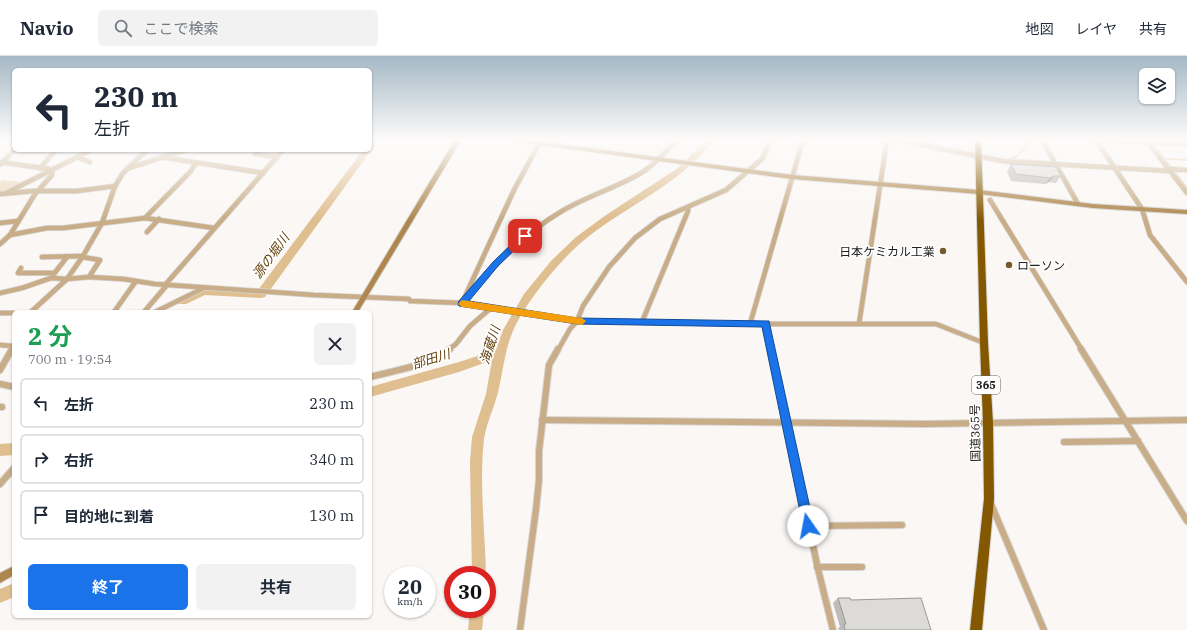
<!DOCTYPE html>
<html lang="ja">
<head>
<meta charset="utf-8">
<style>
	:root { --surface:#fff; --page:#f2f2f3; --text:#1f2937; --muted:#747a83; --line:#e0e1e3; --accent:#1a73e8 }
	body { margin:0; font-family:"IBM Plex Serif","Noto Sans JP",serif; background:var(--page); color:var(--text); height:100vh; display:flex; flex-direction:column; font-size:15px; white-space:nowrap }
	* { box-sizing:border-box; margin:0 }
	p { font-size:13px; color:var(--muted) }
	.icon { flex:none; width:22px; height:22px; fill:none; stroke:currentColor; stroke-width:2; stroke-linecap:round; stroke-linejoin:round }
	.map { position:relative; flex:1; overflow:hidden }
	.panel { position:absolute; left:12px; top:254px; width:360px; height:308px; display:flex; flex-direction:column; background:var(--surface); border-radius:6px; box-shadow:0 1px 3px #0004 }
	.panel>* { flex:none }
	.hud { position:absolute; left:12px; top:12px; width:360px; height:84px; border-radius:6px; box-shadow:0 1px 3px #0004; background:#fff; color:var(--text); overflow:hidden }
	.fabs { position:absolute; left:1139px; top:12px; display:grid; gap:8px }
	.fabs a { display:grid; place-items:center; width:36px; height:36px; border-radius:6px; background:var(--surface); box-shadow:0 1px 3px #0004; font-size:20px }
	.speed { position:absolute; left:384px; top:510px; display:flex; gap:8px; font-size:20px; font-weight:700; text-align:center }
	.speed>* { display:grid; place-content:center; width:52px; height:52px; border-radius:50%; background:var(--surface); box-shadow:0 1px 3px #0004; line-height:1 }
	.speed small { font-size:10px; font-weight:400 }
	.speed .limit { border:6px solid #d22; background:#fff; color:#111 }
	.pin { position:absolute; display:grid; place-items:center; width:34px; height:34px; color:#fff; margin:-17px; border-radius:8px; box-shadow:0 2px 6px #0006 }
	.me { position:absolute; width:44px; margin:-22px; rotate:348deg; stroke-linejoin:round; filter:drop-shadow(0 0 3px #0008) }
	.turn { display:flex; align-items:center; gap:14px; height:84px; padding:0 16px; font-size:18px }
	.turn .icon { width:52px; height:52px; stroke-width:2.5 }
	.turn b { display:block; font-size:28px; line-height:34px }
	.round { display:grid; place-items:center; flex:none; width:42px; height:42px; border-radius:6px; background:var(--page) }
	.headline { display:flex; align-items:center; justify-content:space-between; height:68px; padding:0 16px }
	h1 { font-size:24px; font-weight:700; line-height:30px; color:#1e9e55 }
	.primary-button { display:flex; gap:8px; margin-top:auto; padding:8px 16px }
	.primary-button a { flex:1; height:46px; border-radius:6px; background:var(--accent); color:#fff; font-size:16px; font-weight:700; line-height:46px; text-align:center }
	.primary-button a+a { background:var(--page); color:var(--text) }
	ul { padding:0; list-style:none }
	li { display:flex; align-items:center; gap:12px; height:50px; margin:0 8px 6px; padding:0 8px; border:2px solid var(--line); border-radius:6px }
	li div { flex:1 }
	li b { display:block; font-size:15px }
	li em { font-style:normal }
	header { display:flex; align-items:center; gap:24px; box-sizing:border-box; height:56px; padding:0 20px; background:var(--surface); border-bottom:1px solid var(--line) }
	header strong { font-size:19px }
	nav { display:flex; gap:22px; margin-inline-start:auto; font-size:14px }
	.search { width:280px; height:36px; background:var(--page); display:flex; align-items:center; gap:10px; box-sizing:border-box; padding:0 14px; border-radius:6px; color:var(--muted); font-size:15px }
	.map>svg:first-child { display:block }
</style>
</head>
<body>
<header>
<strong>Navio</strong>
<div class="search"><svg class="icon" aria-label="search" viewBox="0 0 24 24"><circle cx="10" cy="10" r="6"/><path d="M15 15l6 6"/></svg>ここで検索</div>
<nav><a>地図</a><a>レイヤ</a><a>共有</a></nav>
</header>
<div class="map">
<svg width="1187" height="574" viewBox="0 0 1187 574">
	<rect width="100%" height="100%" fill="#faf7f4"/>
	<polygon fill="#efd9bb" points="2,124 23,126 0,137 0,126"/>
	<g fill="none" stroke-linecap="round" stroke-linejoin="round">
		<g stroke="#dfbe90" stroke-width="1.5">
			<polyline points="1079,84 1094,85"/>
			<polyline points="1150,84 1187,132"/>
			<polyline points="1010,103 1017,100 1025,92 1024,84"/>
			<polyline points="1167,103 1187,104"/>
		</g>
		<g fill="#dfbe90" fill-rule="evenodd">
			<polygon points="370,84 378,84 373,92 370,92 370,96 265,241 261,242 205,239 186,248 178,248 177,245 178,242 204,231 258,234 363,94 370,94"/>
			<path d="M706 84H714C680 129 625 150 583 185 559 205 525 247 513 275 504 296 503 318 497 340 493 354 486 369 484 383 479 427 485 475 486 519H472L470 406 472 381 486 338 492 304 459 316 370 341V331L459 306 496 294 503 274 524 238 551 205 576 181 606 159 678 112Z"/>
			<polygon points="14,387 14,399 0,400 0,388"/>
			<polygon points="14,527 14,541 0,547 0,533"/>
			<polygon points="470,553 484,553 482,574 468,574"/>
		</g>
		<g stroke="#d7d5d2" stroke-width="6">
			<g id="street-far1">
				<polyline points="897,84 1003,105 1170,115"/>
				<polyline points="1042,84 1078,148"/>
				<polyline points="1096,84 1142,153 1150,179 1187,226"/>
				<polyline points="1105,84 1187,88"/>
				<polyline points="1147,85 1187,137"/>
				<polyline points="255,98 277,101"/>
				<polyline points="77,101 90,106"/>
				<polyline points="161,101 263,117"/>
				<polyline points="0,106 49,113"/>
				<polyline points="1,108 14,94"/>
				<polyline points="40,112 56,94"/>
				<polyline points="129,112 185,94"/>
				<polyline points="1168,113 1187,114"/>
				<polyline points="6,137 91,94"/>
				<polyline points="0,138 33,135 77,135 115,130"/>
				<polyline points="990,144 1082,294"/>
				<polyline points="145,162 190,116 196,107"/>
				<polyline points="0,167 18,165"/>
				<polyline points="147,176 159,163"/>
				<polyline points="10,179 47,172 63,172 145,162 214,172"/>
				<polyline points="0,188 10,179 35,138 52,119 52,116 49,114"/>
				<polyline points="42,201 83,200"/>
				<polyline points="82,201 100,204 89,221 123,223 155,228 314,239 409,243 410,245 462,247 514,134 541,84"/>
				<polyline points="21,212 18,217 54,217"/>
				<polyline points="53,219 67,201"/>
				<polyline points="165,229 283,94"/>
				<polyline points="0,237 22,232 51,222 67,223 89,221"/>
				<path d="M464 246C494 209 520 180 562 155 587 140 616 132 641 117 655 109 666 95 677 84"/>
				<polyline points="462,247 577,265 750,268 936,268 984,287"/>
				<polyline points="32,255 67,223 83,200 102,167 115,130 123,117 147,94"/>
				<polyline points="114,256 136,225"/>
				<polyline points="144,256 167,229"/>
				<polyline points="155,256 204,232"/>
				<polyline points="0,257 14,257"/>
				<polyline points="642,266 688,155 688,151"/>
				<polyline points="750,268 803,84"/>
				<polyline points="766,268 771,294"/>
				<polyline points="859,268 887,84"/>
				<polyline points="0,289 13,290"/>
				<polyline points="11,294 14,289"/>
				<polyline points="448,294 456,288 470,270 491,252"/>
				<polyline points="558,294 570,273 577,265 583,250 609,211 635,182 660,163 726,134 762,103 771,84"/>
			</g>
		</g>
		<g stroke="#d7d5d2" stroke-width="8">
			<g id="street">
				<polyline points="771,293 818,513 833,574"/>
				<polyline points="1081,293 1187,465"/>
				<polyline points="0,314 12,293"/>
				<path d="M370 321C397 314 427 310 450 293"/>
				<polyline points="0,328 14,331"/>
				<polyline points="0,351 2,351"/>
				<polyline points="542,364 925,368 1187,364"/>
				<polyline points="1064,386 1138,385"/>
				<polyline points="0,428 14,412"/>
				<polyline points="991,448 1044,574"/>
				<polyline points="808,470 902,469"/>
				<polyline points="817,511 862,511"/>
				<polyline points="520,574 536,453 539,424 539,395 549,309 558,293"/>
			</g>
		</g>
		<g stroke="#d7d5d2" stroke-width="2">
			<g id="secondary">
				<polygon points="455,84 461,84 358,256 352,256"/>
				<polygon points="515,84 528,84 792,119 979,134 1093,148 1187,154 1187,158 1093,152 979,138 792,123 518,86"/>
				<polygon points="14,510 14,519 0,527 0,517"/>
			</g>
		</g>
		<g stroke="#d7d5d2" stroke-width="2">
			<polygon id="highway" points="975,84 981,84 988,287 993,367 994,443 982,574 970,574 984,443 983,367 980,287"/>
		</g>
		<use href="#street-far1" stroke="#c8ad88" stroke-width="4.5"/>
		<use href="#street" stroke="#c8ad88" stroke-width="6"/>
		<use href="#secondary" fill="#af874e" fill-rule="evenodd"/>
		<use href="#highway" fill="#845800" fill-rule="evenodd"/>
	</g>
	<g fill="#bebcba">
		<polygon points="1011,108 1061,120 1056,127 1049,126 1045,128 1011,125 1007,115"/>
		<polygon points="838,542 851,544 931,574 839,574 838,572 840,571 833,547"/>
	</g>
	<polygon fill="#9b9997" points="1054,120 1049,126 1045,128 1050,122"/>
	<g fill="#dddbd8" stroke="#9b9997">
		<polygon points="1011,108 1056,111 1061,120 1054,120 1050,122 1016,118"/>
		<polygon points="838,542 850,542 851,544 921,542 931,574 845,574 844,568 846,568"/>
	</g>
	<linearGradient id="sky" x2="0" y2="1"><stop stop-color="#a4b8c5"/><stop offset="0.51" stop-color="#fdfbfa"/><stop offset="1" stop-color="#fdfbfa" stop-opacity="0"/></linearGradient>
	<rect width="1187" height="164" fill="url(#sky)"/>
	<polygon fill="#1a73e8" stroke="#114b97" points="525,177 527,178 527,182 498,210 469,245 577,262 769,265 814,470 812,474 808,476 805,474 803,470 762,271 577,268 459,250 458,248 459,245 493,206 522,178"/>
	<polygon fill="#f59e0b" points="462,244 582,262 586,265 582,269 462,251 458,248"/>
	<g fill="#76582c" stroke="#fff" stroke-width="1.5">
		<circle cx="943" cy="195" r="4"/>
		<circle cx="1009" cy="209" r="4"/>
	</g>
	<g text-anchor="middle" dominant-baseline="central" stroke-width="3.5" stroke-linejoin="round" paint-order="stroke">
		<rect fill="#fff" stroke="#646463" stroke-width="1" x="972" y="320" width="28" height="18" rx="3"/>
		<g font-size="11" font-weight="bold" fill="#222120">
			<text x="986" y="329">365</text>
		</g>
		<g font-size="12" fill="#222120" stroke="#fff" text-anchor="end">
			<text x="935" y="195">日本ケミカル工業</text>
			<text x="1017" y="209" text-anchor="start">ローソン</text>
		</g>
		<g font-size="12" fill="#222120" stroke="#fff">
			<text transform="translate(975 377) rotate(-91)">国道365号</text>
		</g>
		<g font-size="13" font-style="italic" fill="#65440d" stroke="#fff">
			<text transform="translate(271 200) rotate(-54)">源の堀川</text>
			<text transform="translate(490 289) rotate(-72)">海蔵川</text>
			<text transform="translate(431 303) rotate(-17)">部田川</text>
		</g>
	</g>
</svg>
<div class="fabs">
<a><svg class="icon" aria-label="layers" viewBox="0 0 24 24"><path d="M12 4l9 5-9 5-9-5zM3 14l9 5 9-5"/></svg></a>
</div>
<div class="speed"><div>20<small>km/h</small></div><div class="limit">30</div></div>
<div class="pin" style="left:525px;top:180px;background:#d93025"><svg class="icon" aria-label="arrive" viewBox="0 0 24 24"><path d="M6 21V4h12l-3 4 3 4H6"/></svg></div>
<svg class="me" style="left:808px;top:470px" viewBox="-20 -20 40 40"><circle r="19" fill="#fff"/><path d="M0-13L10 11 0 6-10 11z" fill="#1a73e8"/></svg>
<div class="hud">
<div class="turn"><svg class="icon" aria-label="left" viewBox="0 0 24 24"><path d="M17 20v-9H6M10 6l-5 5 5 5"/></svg><div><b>230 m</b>左折</div></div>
</div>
<section class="panel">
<div class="headline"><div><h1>2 分</h1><p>700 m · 19:54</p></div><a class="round"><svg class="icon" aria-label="close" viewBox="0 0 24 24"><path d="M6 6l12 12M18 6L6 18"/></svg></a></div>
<ul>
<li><svg class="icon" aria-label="left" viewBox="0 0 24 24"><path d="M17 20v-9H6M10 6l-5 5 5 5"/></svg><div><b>左折</b></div><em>230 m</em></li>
<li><svg class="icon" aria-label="right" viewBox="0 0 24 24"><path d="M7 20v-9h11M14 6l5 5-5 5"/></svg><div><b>右折</b></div><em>340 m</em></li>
<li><svg class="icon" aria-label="arrive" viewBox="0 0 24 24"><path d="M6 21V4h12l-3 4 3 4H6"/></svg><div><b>目的地に到着</b></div><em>130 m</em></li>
</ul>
<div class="primary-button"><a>終了</a><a>共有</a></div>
</section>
</div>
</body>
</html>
